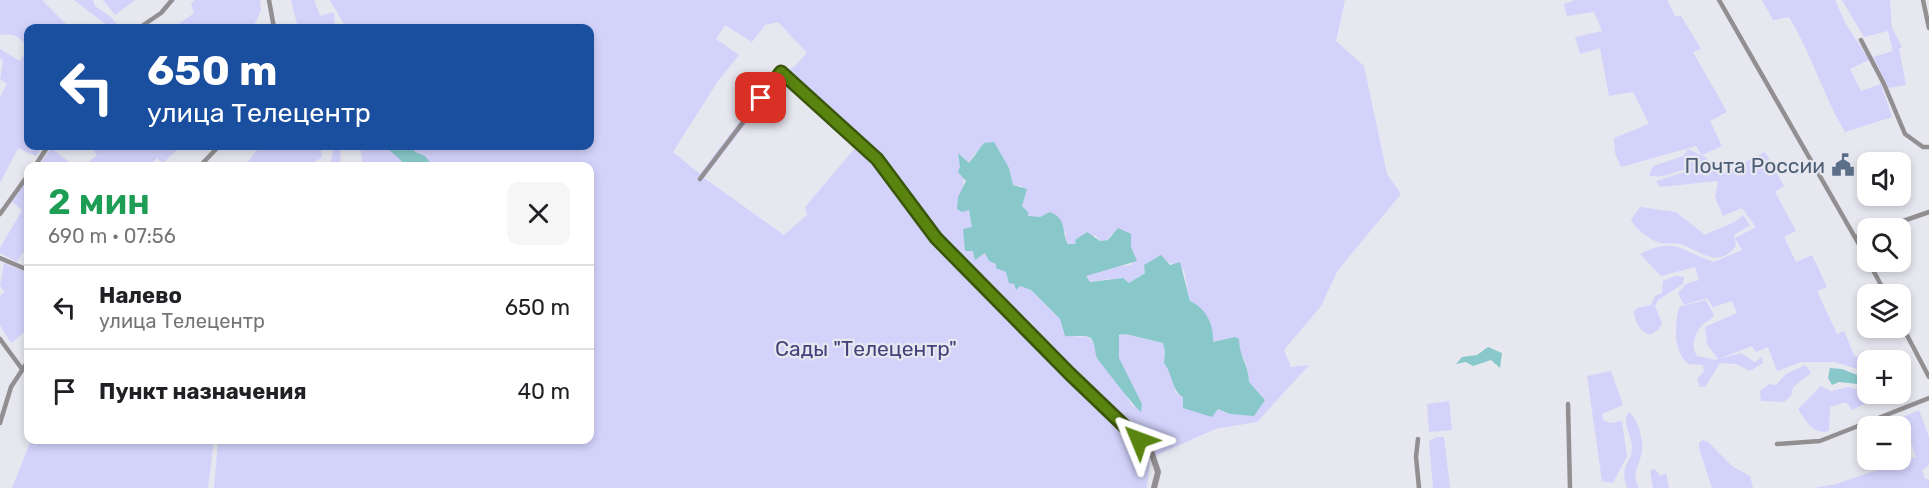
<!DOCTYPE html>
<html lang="ru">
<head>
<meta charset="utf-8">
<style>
	:root { --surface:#fff; --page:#f6f6f6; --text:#202124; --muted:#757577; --line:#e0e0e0 }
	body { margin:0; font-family:Rubik,sans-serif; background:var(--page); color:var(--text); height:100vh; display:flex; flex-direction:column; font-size:22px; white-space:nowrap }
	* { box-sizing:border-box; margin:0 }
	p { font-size:20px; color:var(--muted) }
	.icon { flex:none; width:33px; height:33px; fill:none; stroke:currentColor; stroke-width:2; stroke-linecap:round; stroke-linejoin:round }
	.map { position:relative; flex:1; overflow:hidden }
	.drawer { position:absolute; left:24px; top:162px; width:570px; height:282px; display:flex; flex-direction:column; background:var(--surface); border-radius:12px; box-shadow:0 3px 9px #0003 }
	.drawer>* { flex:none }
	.top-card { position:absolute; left:24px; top:24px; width:570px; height:126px; border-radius:12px; box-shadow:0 3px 9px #0003; background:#1a4fa0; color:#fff; overflow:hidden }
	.fabs { position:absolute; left:1857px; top:152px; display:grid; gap:12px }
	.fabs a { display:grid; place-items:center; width:54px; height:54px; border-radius:12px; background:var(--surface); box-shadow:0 3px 9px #0003; font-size:30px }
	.pin { position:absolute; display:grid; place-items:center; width:51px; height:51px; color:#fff; margin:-26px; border-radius:12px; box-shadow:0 3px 9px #0006 }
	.me { position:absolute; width:66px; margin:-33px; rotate:314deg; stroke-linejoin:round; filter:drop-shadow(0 0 4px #0008) }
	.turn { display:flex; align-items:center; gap:21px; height:126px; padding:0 24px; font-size:27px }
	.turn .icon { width:78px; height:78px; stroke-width:2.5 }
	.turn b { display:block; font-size:42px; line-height:51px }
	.round { display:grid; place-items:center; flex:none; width:63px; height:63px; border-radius:12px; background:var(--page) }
	.summary { display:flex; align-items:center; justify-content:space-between; height:102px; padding:0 24px }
	h1 { font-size:36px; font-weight:600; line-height:45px; color:#1e9e55 }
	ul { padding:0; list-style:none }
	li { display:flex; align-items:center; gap:18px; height:84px; padding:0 24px; border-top:2px solid var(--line) }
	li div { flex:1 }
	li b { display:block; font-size:22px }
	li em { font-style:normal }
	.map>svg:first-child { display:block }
</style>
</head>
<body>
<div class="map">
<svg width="1929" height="488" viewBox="0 0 1929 488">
	<rect width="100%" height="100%" fill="#e7e7f0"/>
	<g fill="#d3d2fb" fill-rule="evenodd">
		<path d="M0 0H42L70 28H28V47C20 37 14 32 0 35Z"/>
		<polygon points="74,0 93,0 95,6 111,17 119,27 109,27"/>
		<polygon points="103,0 135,0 115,15"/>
		<polygon points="195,0 260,0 261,10 253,28 173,28 194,13 191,3"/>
		<polygon points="291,0 314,0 320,16 334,12 335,28 298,28"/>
		<path d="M330 0H1345L1336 41 1364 66 1387 174 1401 194 1338 270 1321 306 1284 350 1291 367 1309 365 1257 422 1215 429 1150 458 1147 488H214L218 440H590V166H363L360 146H590V28H346ZM778 22 807 53 794 67 774 76 700 174 673 152 718 81 739 55 716 39 725 25 752 42 765 25ZM781 81 855 148 805 207 807 215 784 235 704 178 777 83ZM993 142 1009 168 1013 185 1022 186V206L1028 212V217H1040L1066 233 1065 240 1069 244H1076L1095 235 1100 241 1108 240 1112 234H1130L1131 247 1135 256 1131 265 1110 267 1085 276 1090 282 1108 279 1129 283 1164 260 1184 270 1190 301C1205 307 1214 328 1213 343L1234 337C1241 352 1249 367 1249 382L1265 400 1230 414 1176 393 1169 369 1164 363 1165 352 1163 343 1126 334 1119 336 1118 358 1141 404 1133 407 1118 382 1098 359 1093 341 1088 337 1065 336 1060 319 1031 290 1020 286 1016 289 1006 272 985 253 974 256V251L969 250 968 228 973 227 969 210 958 209C964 186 966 180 961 155L969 164 974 154Z"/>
		<polygon points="1575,0 1667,0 1675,16 1681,16 1701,49 1693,52 1727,112 1710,121 1722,146 1702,155 1696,146 1621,167 1615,153 1614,138 1649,124 1633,92 1609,96 1600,48 1580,54 1575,37 1602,31 1594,12 1567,16 1564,4"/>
		<path d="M1762 0H1835L1846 24 1869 60 1850 69 1861 91 1881 84 1892 117 1845 132C1823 95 1811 53 1789 17L1773 20Z"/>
		<polygon points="1842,0 1890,0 1892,28 1902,47 1899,49 1906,85 1889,88 1873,57 1893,51 1888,31 1864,37"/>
		<polygon points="28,48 28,146 43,146 36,156 18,148 0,183 0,97 7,84 0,79 3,61 0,58 0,49 20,61"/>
		<polygon points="90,146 181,146 163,163 157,158 149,166 84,166 97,155"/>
		<polygon points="260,146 320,146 322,157 315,162 317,166 245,166"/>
		<polygon points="330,146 340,146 341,166 330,166 333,151"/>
		<polygon points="51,148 74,166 39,165"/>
		<path d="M1688 149 1707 158V164L1715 161 1722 174 1765 152 1784 186 1775 192 1796 231 1784 237 1796 262 1812 255 1827 287 1817 291 1837 334 1844 331 1855 357 1871 353 1873 360H1868L1867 372 1835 362H1801L1777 371 1768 347 1756 352 1752 346 1718 359 1741 353 1755 362 1762 357 1763 363 1750 371 1736 364 1720 363 1705 387H1700L1697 379 1704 371 1703 365 1688 364C1672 349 1675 325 1679 307L1706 300 1714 315C1711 321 1707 320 1703 324 1695 332 1690 346 1697 356L1716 360 1718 359 1707 344 1705 327 1737 313 1732 301 1713 307 1707 298 1684 305 1678 293 1686 284 1699 280 1695 267 1661 276 1640 254C1676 236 1680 251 1714 262L1742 250 1735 238 1756 227 1742 208 1723 216 1715 197 1718 181 1660 187 1656 181 1691 170C1677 168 1662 181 1649 175L1653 166 1683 156Z"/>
		<polygon points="28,178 28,255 23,252 17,262 0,253 0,248 22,210 12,202"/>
		<path d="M1640 207 1676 212 1705 235C1717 228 1733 226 1743 215L1750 225 1734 235 1736 246C1719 268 1702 253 1684 245 1676 242 1668 244 1660 243 1650 240 1636 229 1631 220Z"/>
		<polygon points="4,263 28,273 28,329 11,343 0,325 0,296 5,292 0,286"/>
		<path d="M1675 276 1684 277 1683 284 1658 300 1655 306 1662 323 1659 329 1650 335C1640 331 1635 323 1634 312L1637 308 1651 305 1655 296 1662 293 1663 281Z"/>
		<polygon points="1805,365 1811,373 1793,387 1791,396 1784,402 1761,401 1760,391 1769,384 1776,385 1786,374"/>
		<polygon points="1611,371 1623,405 1602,414 1603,420 1610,423 1622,421 1627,456 1613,483 1602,481 1587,376"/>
		<path d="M1821 386 1831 391 1848 387 1865 392 1869 402 1852 410 1846 402 1830 407 1829 431C1813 435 1806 421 1798 409Z"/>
		<polygon points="1449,401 1452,430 1429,432 1427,404"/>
		<polygon points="1919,410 1929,437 1929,465 1922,470 1925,479 1929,479 1929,488 1814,488 1836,484 1916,457 1903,417"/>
		<path d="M1629 412C1639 420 1645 444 1641 456 1637 469 1632 475 1639 488H1627C1619 463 1632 465 1632 447 1632 436 1621 421 1629 412Z"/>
		<polygon points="1437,437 1444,437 1450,488 1433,488 1429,441"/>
		<polygon points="31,440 214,440 208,488 12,488"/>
		<polygon points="1703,440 1708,442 1732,466 1750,476 1753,488 1712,488 1699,448 1699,443"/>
		<polygon points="1655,469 1660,476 1666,473 1669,488 1653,488 1650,470"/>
	</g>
	<g fill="#88c8ca">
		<path d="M994 142 1009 168 1013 185 1027 189 1022 206 1028 212V216L1040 217 1050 212C1068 219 1061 233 1068 244H1076L1075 240 1087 232 1100 241 1108 240 1118 228 1131 234V247L1137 261 1086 276 1090 282 1123 278 1129 283 1145 273 1144 265 1161 255 1170 265 1180 262 1190 301C1206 308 1214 325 1213 342L1235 337 1239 339C1239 356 1249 366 1249 382L1265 400 1254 416 1230 414 1218 409 1212 417 1183 408V397C1171 390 1173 374 1164 363L1165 352 1163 343 1126 334 1119 335V358L1142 404 1141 412C1135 408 1103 366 1097 358 1094 352 1096 340 1089 337 1083 335 1072 337 1065 336L1060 319 1031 290 1020 286 1016 290 1014 284 1009 283 1006 272 996 268V264L989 261 985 253 975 260 973 251H965L963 229 972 227 969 210 962 212 957 209 958 197 966 181 958 172 960 167 958 153 969 163 984 143Z"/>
		<polygon points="385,146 412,146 415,152 425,156 433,166 407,166"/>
		<polygon points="1488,347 1502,353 1500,368 1491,360 1473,366 1466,362 1456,364 1462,357 1477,355"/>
		<polygon points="1830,368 1842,369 1865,378 1867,385 1839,382 1832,385 1828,378"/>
	</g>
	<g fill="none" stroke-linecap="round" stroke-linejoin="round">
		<g stroke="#928e91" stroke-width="4.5">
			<polyline points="269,0 274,28"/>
			<polyline points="1719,0 1868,260"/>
			<polyline points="1923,0 1929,28"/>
			<polyline points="139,28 161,13 172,0"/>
			<polyline points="1861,40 1884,84 1905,134 1923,147 1929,147"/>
			<polyline points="35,166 48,146"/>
			<polyline points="200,166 219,146"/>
			<polyline points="700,179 781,72"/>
			<polyline points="0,214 28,175"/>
			<polyline points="1883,228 1929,212"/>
			<polyline points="1856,237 1868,233"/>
			<polyline points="0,258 28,270"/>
			<polyline points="1868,261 1886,294"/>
			<polyline points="1900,322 1929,377"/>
			<polyline points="0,339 22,369"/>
			<polyline points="1568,404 1570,488"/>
			<polyline points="0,423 11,387 28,361"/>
			<polyline points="1418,439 1416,457 1419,488"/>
			<polyline points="1777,444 1820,441 1929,398"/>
		</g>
		<polyline stroke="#928e91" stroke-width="6" points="781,72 877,159 936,239 1070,374 1151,451 1158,472 1154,488"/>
	</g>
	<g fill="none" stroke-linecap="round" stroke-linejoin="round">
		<g stroke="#3a560a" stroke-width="15">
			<polyline id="route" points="761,98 781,72 877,159 936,238 1070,374 1139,440"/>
		</g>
		<use href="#route" stroke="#598410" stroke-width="10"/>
	</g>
	<defs>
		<g id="civic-bare" transform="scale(1.8)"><path d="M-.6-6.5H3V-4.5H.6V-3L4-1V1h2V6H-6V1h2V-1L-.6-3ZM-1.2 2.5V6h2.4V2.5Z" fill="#5c6f8a" stroke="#e7e7f0" stroke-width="2.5" paint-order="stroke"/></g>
	</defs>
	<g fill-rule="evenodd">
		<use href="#civic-bare" x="1843" y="165"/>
	</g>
	<g text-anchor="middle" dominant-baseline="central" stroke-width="4.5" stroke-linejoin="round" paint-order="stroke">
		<g font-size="21" fill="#4e5e75" stroke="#e7e7f0" text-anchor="end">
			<text x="1825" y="165">Почта России</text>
		</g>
		<g font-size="21" fill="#47407b" stroke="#e7e7f0">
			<text x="866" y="348">Сады "Телецентр"</text>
		</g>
	</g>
</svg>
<div class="fabs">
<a><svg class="icon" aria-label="sound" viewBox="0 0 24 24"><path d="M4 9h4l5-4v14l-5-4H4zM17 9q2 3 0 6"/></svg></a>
<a><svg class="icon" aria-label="search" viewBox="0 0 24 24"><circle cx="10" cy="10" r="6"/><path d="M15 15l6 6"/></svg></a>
<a><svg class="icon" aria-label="layers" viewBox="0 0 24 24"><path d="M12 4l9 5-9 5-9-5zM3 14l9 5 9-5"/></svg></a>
<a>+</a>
<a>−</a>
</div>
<div class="pin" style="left:761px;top:98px;background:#d93025"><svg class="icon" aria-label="arrive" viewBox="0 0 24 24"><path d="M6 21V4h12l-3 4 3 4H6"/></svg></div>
<svg class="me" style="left:1139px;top:440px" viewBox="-20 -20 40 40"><path d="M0-17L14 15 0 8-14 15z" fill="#598410" stroke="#fff" stroke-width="4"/></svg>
<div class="top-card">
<div class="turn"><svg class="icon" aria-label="left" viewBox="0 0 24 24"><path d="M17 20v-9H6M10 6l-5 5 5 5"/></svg><div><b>650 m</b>улица Телецентр</div></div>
</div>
<section class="drawer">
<div class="summary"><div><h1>2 мин</h1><p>690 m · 07:56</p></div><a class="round"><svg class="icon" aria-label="close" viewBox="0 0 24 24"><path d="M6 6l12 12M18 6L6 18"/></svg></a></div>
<ul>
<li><svg class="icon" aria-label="left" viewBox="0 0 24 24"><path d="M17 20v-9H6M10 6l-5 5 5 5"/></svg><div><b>Налево</b><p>улица Телецентр</p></div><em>650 m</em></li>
<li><svg class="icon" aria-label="arrive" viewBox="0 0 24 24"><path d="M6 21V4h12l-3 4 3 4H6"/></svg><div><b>Пункт назначения</b></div><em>40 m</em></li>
</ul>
</section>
</div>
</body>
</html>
